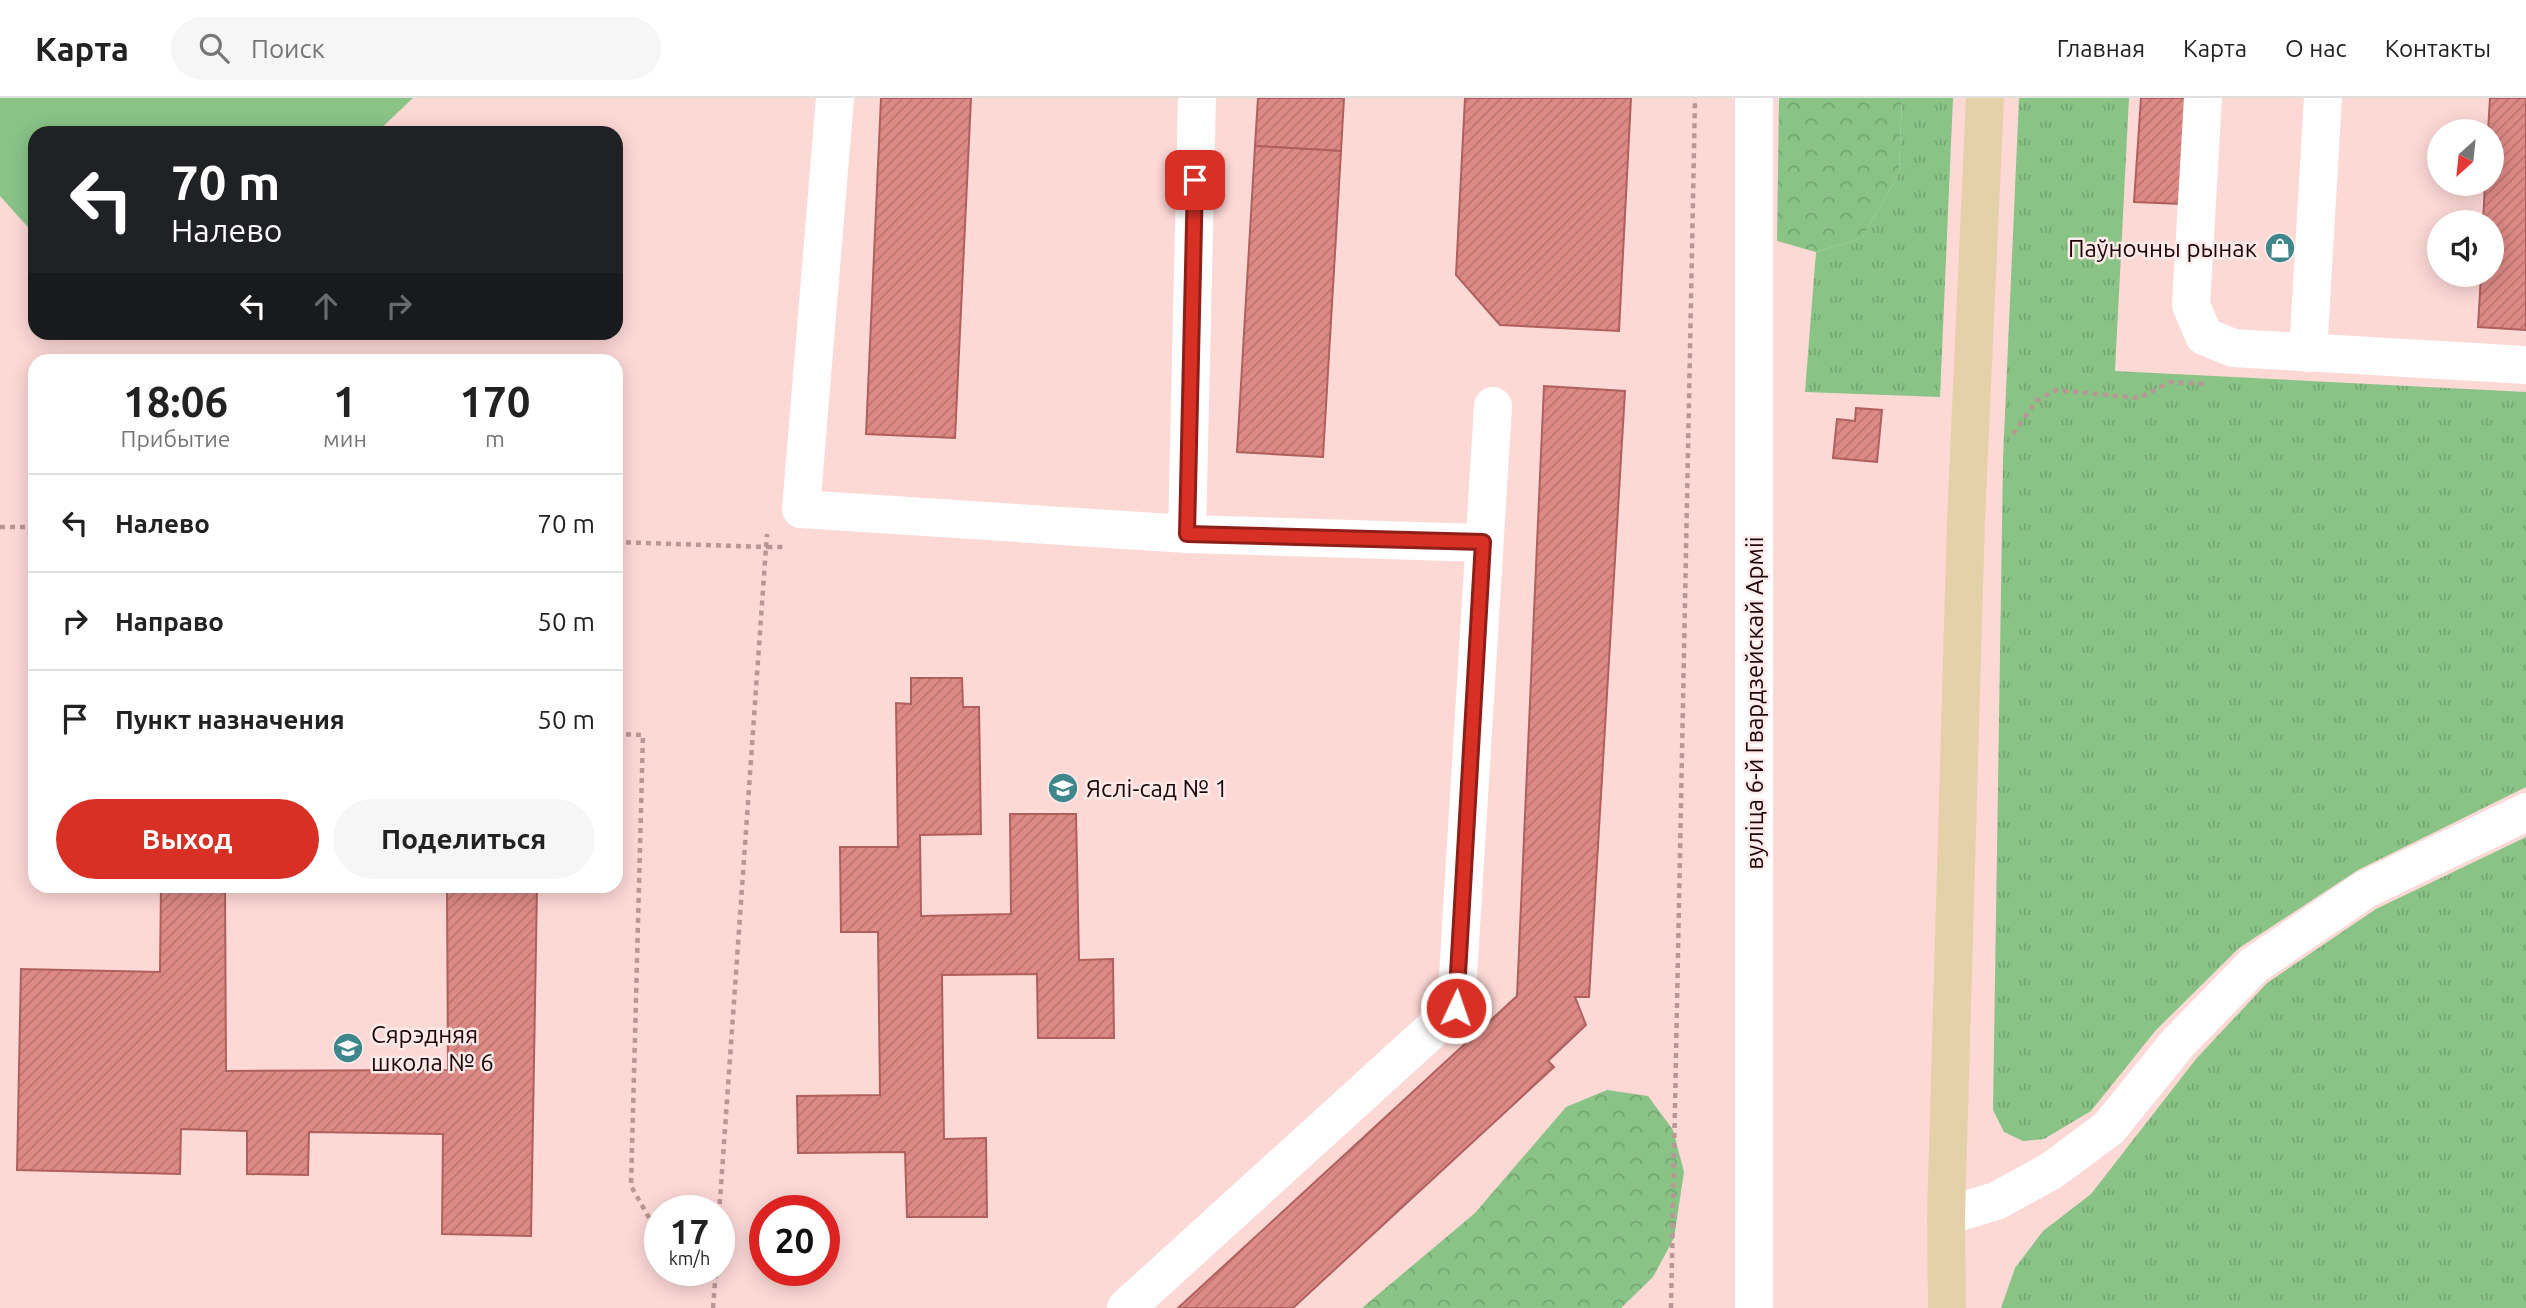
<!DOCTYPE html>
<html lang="ru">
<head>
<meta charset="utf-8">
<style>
	:root { --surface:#fff; --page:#f6f6f6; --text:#222; --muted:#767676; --line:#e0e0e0; --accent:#d93025 }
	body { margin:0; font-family:Ubuntu,sans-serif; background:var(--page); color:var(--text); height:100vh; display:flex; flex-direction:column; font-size:26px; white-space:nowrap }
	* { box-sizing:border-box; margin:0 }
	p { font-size:23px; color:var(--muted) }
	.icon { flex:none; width:38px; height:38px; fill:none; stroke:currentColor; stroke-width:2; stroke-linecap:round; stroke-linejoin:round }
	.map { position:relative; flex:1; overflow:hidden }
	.side { position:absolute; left:28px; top:256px; width:595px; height:539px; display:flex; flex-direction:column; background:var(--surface); border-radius:21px; box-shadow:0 4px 18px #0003 }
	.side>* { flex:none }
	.top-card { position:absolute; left:28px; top:28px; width:595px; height:214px; border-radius:21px; box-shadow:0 4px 18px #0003; background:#202124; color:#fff; overflow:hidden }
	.needle { width:46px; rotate:207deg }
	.buttons { position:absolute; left:2427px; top:21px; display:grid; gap:14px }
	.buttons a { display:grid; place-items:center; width:77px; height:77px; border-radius:50%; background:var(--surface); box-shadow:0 4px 18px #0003; font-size:35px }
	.speed { position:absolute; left:644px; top:1097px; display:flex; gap:14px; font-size:35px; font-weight:700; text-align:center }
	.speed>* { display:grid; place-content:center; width:91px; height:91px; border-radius:50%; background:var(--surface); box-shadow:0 4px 18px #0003; line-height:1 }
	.speed small { font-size:18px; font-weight:400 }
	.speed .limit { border:10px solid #d22; background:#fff; color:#111 }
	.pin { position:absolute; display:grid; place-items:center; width:60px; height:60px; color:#fff; margin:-30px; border-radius:14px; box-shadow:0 4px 10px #0006 }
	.me { position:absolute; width:77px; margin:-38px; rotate:3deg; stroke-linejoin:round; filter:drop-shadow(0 0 5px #0008) }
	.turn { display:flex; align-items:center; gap:24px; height:147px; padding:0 28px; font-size:32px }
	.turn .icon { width:91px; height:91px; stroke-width:2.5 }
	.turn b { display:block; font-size:49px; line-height:60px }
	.lanes { display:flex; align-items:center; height:66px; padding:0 28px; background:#0003; justify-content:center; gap:35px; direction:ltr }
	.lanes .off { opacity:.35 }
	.eta { display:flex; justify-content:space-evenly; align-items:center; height:119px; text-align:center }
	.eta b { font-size:42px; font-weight:600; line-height:49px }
	.cta { display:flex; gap:14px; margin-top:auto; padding:14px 28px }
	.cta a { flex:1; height:80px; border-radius:42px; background:var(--accent); color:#fff; font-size:28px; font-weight:600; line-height:80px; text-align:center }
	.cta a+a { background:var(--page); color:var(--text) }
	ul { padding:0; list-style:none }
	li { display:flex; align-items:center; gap:21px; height:98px; padding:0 28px; border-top:2px solid var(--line) }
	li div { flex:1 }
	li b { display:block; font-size:26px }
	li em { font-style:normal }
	header { display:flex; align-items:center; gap:42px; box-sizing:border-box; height:98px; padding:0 35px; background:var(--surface); border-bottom:2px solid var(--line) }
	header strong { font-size:33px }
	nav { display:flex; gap:38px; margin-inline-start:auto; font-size:24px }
	.search { width:490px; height:63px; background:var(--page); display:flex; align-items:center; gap:18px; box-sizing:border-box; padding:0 24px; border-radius:38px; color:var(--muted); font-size:26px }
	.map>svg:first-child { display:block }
</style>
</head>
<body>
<header>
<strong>Карта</strong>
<div class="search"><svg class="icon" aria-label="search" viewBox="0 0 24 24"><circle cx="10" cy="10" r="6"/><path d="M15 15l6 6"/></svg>Поиск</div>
<nav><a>Главная</a><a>Карта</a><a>О нас</a><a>Контакты</a></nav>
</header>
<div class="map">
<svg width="2526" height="1210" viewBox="0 0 2526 1210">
	<defs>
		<pattern id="grass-tufts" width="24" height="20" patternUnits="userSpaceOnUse" patternTransform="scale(1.75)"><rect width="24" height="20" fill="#89c386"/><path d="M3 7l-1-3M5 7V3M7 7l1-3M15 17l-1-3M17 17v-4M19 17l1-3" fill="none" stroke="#76a672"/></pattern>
		<pattern id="forest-crowns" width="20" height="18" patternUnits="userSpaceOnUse" patternTransform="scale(1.75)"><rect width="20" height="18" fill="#89c386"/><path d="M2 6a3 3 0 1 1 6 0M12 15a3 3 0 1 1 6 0" fill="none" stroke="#76a672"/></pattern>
		<pattern id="building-hatch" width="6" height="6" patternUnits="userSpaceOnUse" patternTransform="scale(1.75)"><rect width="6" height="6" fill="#dd8a86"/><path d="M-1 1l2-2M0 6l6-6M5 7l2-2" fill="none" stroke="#bd7572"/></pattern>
	</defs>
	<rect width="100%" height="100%" fill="#fdd9d6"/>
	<g fill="url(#grass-tufts)">
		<polygon points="1902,0 1953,0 1940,299 1805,294 1816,154 1862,140 1899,75"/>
		<polygon points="2019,0 2129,0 2115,273 2526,294 2526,689 2358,772 2239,850 2156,932 2091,1013 2044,1041 2023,1043 2004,1034 1993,1012 2003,361"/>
		<polygon points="2526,739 2526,1210 2001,1210 2015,1170 2043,1133 2091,1096 2196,961 2267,885 2376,811"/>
	</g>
	<g fill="url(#forest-crowns)">
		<polygon points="1779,0 1902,0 1899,75 1862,140 1816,154 1777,143"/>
		<polygon points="1607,992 1648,998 1673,1032 1684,1074 1674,1140 1653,1179 1621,1210 1362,1210 1475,1115 1566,1009"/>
	</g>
	<polygon fill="#89c386" points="0,0 413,0 376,35 35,35 35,137 0,98"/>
	<g fill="url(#building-hatch)" stroke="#af605d" stroke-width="2">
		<polygon points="881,0 971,0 955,340 866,336"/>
		<polygon points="1258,0 1344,0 1341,53 1255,48"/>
		<polygon points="1465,0 1631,0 1619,233 1500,227 1456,177"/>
		<polygon points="2141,0 2188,0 2182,106 2134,104"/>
		<polygon points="2490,0 2526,0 2526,232 2478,229 2481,177 2492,177 2492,124 2483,124 2485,86 2492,86 2492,33 2488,33"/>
		<polygon points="1255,48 1341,53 1323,359 1237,354"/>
		<polygon points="1544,288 1625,293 1589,899 1575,899 1586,927 1548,963 1554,969 1293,1210 1178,1210 1517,898"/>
		<polygon points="1856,310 1882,312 1877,364 1833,360 1837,321 1855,323"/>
		<polygon points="911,580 962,580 963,609 979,609 981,736 920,737 921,818 1011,816 1010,716 1076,716 1079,862 1113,861 1114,940 1038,940 1037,876 942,877 944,1041 986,1040 987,1119 907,1119 905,1054 798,1055 797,998 880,997 878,834 841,834 840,749 898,749 896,605 911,606"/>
		<polygon points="161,788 225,788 226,973 448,972 447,788 537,788 531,1138 442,1136 443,1036 309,1034 308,1077 247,1076 247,1033 181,1031 180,1076 17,1072 21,871 160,874"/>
	</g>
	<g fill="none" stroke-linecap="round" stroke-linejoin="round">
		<g stroke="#b99796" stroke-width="4.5" stroke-dasharray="5 5" stroke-linecap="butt">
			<polyline points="2013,336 2036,303 2056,292 2139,300 2170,284 2207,286"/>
			<polyline points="0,429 35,429"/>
			<polyline points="616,444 766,449 767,436"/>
			<polyline points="616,636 643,637 631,1088 660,1139"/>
			<polyline points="719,1116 766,449 783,449"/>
			<polyline points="713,1210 716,1172"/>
			<polyline points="1671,1210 1695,0"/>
		</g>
		<g stroke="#fff" stroke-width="38">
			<polyline points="835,0 801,411 1187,436 1483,445"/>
			<polyline points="1754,0 1754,1210"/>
			<polyline points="2203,0 2191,207 2204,238 2233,250 2526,267"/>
			<polyline points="2308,255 2323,0"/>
			<polyline points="1187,436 1197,0"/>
			<polyline points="1946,1118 1996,1103 2051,1073 2109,1030 2177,946 2254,867 2366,791 2526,714"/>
			<polyline points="1126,1210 1456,910 1493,308"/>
		</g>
		<polyline stroke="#e5d1a9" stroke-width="38" points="1947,1210 1946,1118 1966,421 1985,0"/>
	</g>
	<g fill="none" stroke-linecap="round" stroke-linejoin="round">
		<g stroke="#8d1f18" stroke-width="18">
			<polyline id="route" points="1195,82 1187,436 1483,444 1456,910"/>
		</g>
		<use href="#route" stroke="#d93025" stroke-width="12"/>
	</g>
	<defs>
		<g id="shop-disc" transform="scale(1.575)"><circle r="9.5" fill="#3f878d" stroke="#feebea"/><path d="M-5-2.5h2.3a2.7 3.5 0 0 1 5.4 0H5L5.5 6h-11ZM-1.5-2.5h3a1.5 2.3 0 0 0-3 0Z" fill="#fff"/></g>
		<g id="school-disc" transform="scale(1.575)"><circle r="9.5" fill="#3f878d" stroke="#feebea"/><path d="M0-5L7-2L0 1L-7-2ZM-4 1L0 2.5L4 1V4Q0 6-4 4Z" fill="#fff"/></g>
	</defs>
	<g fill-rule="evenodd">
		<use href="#shop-disc" x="2280" y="150"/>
		<use href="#school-disc" x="1063" y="690"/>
		<use href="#school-disc" x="348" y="950"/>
	</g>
	<g text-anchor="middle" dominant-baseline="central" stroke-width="5" stroke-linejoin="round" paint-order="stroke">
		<g font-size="24" fill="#200405" stroke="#feebea" text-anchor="start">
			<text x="2257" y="150" text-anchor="end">Паўночны рынак</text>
			<text x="1086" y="690">Яслі-сад № 1</text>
			<text x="371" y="936">Сярэдняя<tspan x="371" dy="28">школа № 6</tspan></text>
		</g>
		<g font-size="24" fill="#200405" stroke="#feebea">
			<text transform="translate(1754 605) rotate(-90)">вуліца 6-й Гвардзейскай Арміі</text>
		</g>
	</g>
</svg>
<div class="buttons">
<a><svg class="needle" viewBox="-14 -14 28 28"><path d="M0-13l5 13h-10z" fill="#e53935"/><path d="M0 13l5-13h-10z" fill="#767676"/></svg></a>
<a><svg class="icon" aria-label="sound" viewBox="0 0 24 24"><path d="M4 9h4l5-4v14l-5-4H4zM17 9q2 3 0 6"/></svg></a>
</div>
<div class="speed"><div>17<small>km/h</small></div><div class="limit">20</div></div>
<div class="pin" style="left:1195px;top:82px;background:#d93025"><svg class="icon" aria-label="arrive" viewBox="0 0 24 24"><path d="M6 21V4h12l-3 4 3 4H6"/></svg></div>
<svg class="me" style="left:1456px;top:910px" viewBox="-20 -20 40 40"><circle r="17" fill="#d93025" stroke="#fff" stroke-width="3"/><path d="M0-11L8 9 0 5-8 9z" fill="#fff"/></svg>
<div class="top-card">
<div class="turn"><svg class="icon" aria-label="left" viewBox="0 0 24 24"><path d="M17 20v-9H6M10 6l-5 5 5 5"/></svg><div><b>70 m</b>Налево</div></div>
<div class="lanes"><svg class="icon" aria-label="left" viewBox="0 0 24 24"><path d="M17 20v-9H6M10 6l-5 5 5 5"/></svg><svg class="icon off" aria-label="ahead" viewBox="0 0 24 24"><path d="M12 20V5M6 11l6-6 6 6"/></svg><svg class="icon off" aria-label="right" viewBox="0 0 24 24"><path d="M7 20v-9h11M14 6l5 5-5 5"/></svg></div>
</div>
<section class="side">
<div class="eta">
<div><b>18:06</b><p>Прибытие</p></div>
<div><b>1</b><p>мин</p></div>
<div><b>170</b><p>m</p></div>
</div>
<ul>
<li><svg class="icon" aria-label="left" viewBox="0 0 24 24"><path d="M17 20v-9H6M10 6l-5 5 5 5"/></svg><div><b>Налево</b></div><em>70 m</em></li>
<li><svg class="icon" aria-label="right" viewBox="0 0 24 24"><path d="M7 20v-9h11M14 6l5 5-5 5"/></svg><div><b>Направо</b></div><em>50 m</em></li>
<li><svg class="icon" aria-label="arrive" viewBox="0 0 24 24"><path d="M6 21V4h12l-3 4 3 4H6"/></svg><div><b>Пункт назначения</b></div><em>50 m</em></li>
</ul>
<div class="cta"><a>Выход</a><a>Поделиться</a></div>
</section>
</div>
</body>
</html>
